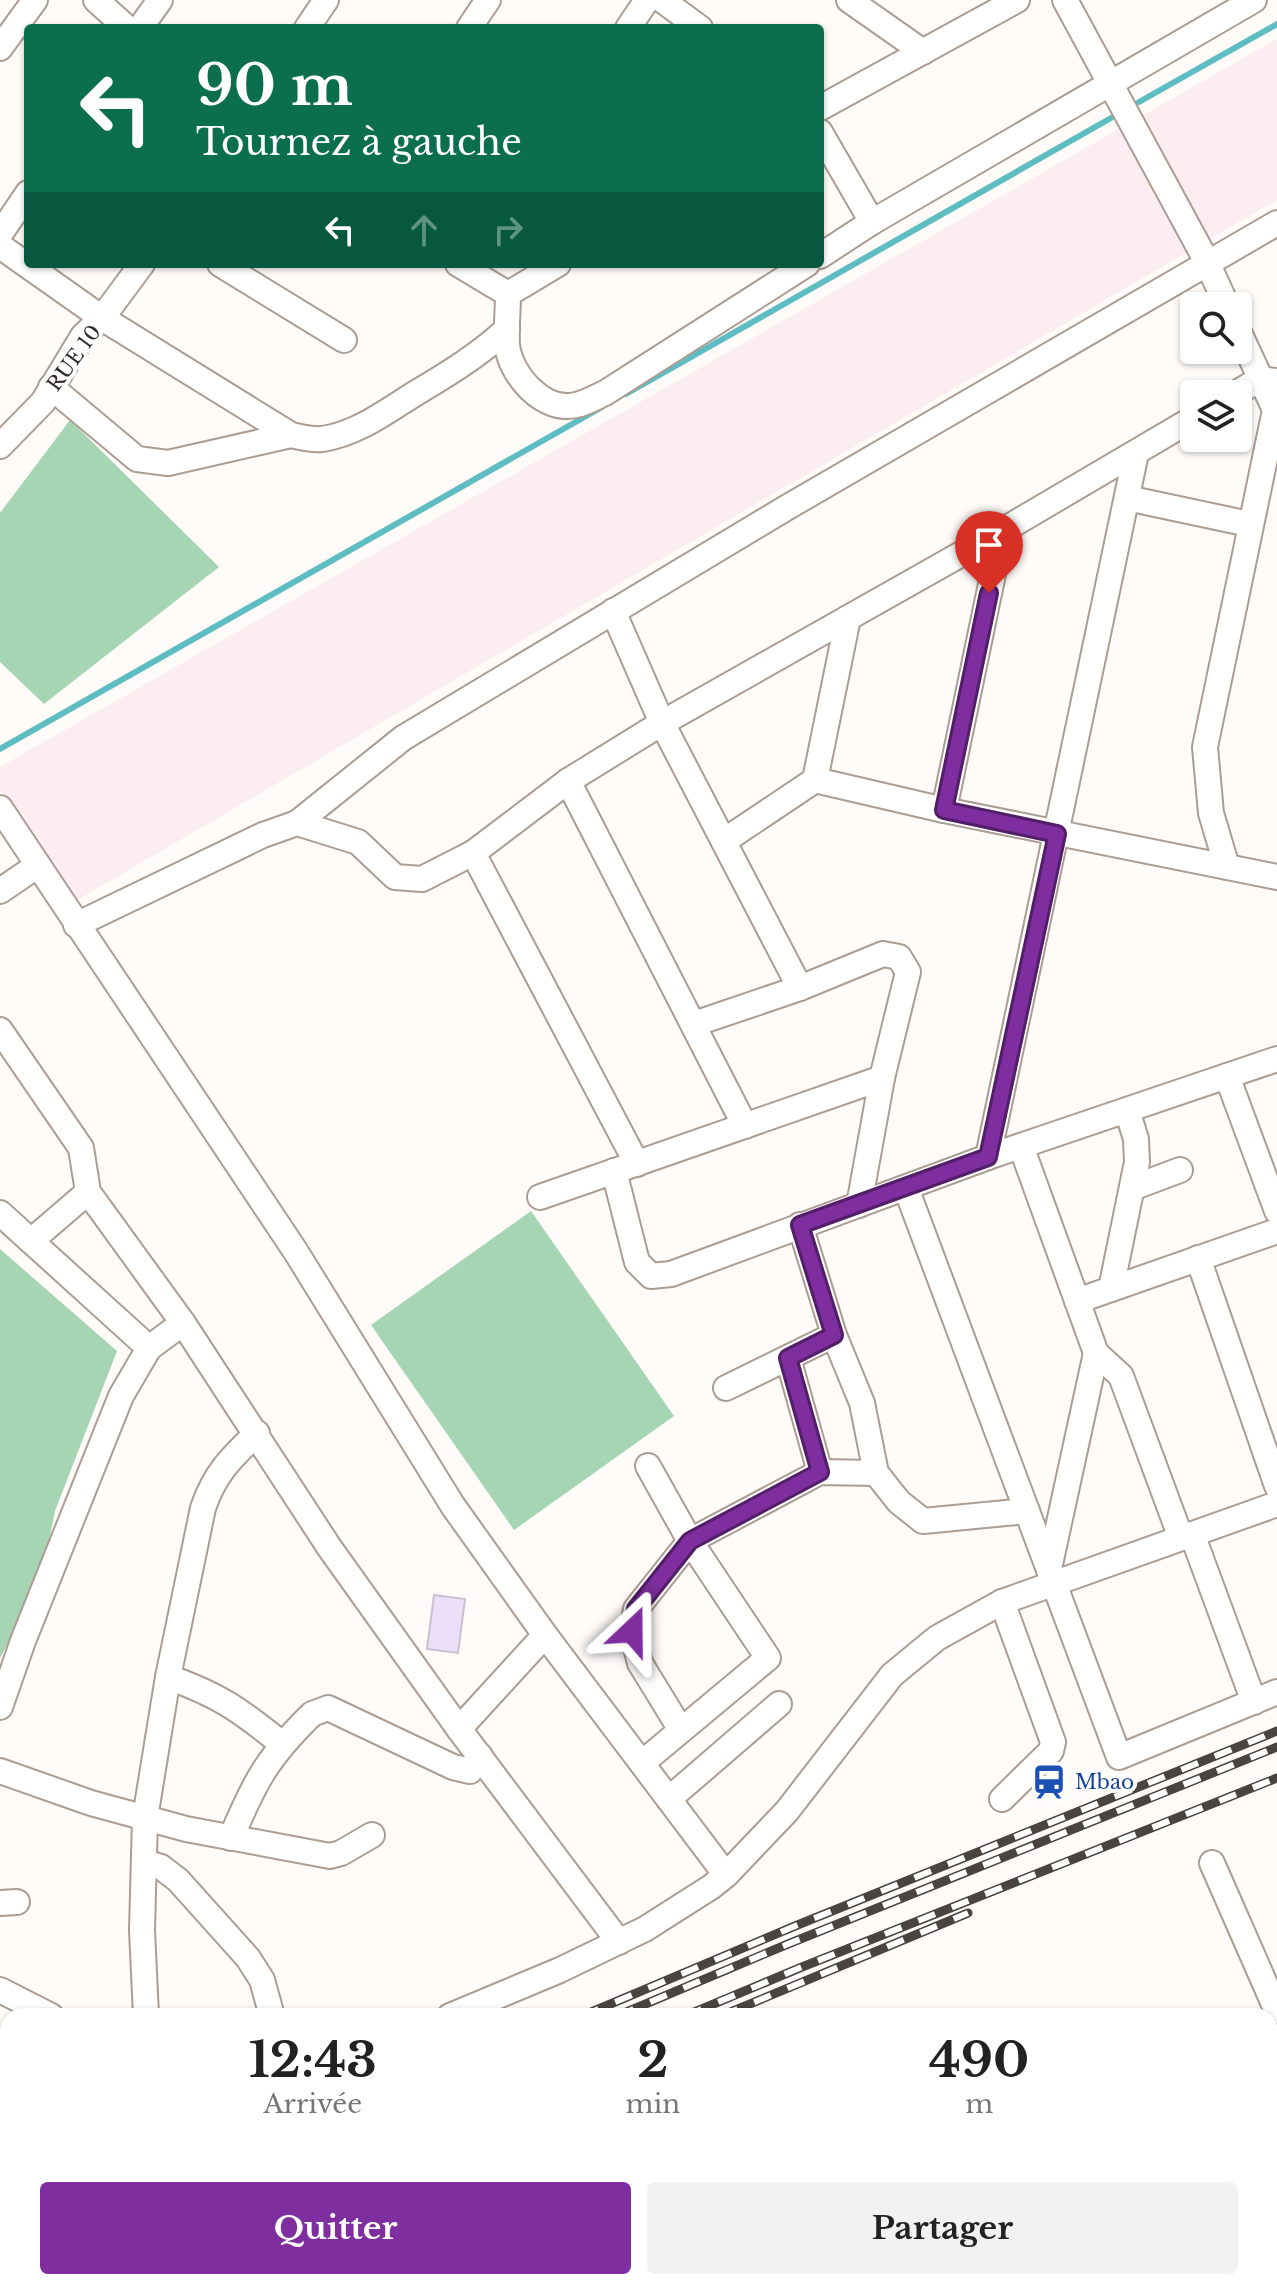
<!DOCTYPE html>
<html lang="fr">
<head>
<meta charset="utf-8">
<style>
	:root { --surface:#fff; --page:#f2f2f2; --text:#222; --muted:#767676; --accent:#7e2e9e }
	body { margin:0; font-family:"Libre Baskerville",serif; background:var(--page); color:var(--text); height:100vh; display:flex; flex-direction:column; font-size:30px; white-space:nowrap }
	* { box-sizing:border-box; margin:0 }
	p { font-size:26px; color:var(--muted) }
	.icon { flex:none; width:44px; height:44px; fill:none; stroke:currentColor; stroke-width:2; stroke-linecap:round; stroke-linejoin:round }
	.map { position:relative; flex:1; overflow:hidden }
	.drawer { position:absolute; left:0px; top:2008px; width:1278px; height:282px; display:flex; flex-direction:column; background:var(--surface); border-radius:24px 24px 0 0; box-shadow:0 2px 6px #0004 }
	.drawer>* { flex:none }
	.banner { position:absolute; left:24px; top:24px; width:800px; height:244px; border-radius:8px; box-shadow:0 2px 6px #0004; background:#0b6e4f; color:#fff; overflow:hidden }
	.buttons { position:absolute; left:1180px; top:292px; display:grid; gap:16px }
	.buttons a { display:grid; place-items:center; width:72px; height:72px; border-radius:8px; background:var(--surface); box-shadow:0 2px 6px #0004; font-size:40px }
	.pin { position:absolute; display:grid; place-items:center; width:68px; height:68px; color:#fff; margin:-82px -34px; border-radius:50% 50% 50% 0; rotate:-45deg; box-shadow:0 0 8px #0007 }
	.pin .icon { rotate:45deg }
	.me { position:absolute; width:88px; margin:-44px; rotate:23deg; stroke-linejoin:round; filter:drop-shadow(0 0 6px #0008) }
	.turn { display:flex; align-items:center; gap:28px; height:168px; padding:0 40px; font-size:36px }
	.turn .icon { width:104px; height:104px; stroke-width:2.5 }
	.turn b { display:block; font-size:56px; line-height:68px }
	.lanes { display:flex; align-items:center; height:76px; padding:0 40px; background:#0003; justify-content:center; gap:40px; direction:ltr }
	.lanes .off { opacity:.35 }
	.eta { display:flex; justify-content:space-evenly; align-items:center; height:136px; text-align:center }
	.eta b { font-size:48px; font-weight:800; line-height:56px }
	.cta { display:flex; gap:16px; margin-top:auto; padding:16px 40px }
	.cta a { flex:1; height:92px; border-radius:8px; background:var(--accent); color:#fff; font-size:32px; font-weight:800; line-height:92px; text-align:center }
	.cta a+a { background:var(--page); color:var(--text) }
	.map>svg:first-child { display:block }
</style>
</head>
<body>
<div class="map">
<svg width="1277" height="2289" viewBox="0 0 1277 2289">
	<rect width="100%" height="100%" fill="#fefbf9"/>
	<polygon fill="#fcedf3" points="1277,39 1277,200 74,902 0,789 0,767"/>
	<polygon fill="#f9edfc" points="401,2282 557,2282 564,2289 408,2289"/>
	<g fill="#a6d5b4">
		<polygon points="70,420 219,567 44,704 0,662 0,513"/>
		<polygon points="531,1211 674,1416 514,1530 371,1325"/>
		<polygon points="0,1249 117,1351 55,1511 40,1586 0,1658"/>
	</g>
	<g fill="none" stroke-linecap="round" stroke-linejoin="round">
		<g stroke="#5ebdc2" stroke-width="6">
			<polyline points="1139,102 1277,24"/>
			<polyline points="626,394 1111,118"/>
			<polyline points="0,749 602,407"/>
		</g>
	</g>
	<polygon fill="#ecdff8" stroke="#c8c0cf" stroke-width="2" points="434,1595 465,1599 458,1653 427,1649"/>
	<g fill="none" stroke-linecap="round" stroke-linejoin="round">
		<g stroke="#ac9d93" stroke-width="28">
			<g id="minor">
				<polyline points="96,0 127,28"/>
				<polyline points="662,0 700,28"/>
				<polyline points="849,0 923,52"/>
				<polyline points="1065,0 1207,262 1227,306"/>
				<polyline points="140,28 160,0"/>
				<polyline points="307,28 326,0"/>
				<polyline points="469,28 488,0"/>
				<polyline points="628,28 647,0"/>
				<polyline points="0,48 35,0"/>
				<polyline points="820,108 1017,0"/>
				<polyline points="820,132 872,222"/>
				<polyline points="0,234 28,193"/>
				<path d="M0 246 102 318 291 435C301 437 311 440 322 439 357 434 387 411 416 393 448 374 479 355 507 329"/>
				<polyline points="820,256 872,222 1254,0"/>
				<polyline points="220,264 344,340"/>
				<path d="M458 264 508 294C508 311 506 328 507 345 510 374 543 413 576 405 586 403 596 397 605 393L807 264"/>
				<polyline points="508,294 558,264"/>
				<polyline points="1238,330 1277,414"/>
				<polyline points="51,387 137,459 168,463 291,435"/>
				<polyline points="1235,394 1260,379 1275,381"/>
				<polyline points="0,446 43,402 83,336 102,318 142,264"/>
				<polyline points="1127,498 1249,524"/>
				<polyline points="613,611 662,723 800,988"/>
				<polyline points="815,780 944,810 1277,877"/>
				<polyline points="568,781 745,1126"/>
				<polyline points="0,808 296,1252 453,1506 545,1635 726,1875"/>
				<polyline points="944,810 1002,531"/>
				<polyline points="297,823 403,738 786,508 1277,223"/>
				<polyline points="724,841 815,780 848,618"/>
				<polyline points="473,853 637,1164"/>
				<polyline points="1227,867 1211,813 1205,747 1275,410"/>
				<polyline points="0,891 38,865"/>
				<polyline points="76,925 263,835 297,823 358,842 395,877 422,879 473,853 568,781 662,723 1002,531 1194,418"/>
				<polyline points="694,1024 800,988 883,954 899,957 908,972 882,1078 859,1205"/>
				<polyline points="0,1030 81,1148 88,1192 183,1323 329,1547 459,1729 619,1942"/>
				<polyline points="1227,1076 1277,1211"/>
				<polyline points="1021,1146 1096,1353 1121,1376 1181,1538"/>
				<polyline points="988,1157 1136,453"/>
				<polyline points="614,1171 637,1262 651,1276 671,1274 988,1157 1277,1059"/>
				<polyline points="906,1188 1119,1757 1277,1692"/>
				<polyline points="1132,1188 1180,1170"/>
				<polyline points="540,1197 882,1078"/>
				<polyline points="0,1213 149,1348"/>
				<polyline points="800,1225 834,1335 862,1403 876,1473 899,1502 923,1521 1027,1511"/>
				<polyline points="31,1241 88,1192"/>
				<polyline points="1198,1258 1277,1486"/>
				<polyline points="1111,1289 1137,1162 1136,1139 1127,1110"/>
				<polyline points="1077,1301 1277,1231"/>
				<polyline points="788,1358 820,1472"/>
				<polyline points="726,1388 834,1335"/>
				<polyline points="1192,1534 1254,1702"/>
				<polyline points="1049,1569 1096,1353"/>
				<path d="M168 1677C219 1695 240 1710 282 1744"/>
				<polyline points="0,1707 23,1641 121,1396 149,1348 183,1323"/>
				<polyline points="459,1729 545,1635"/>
				<polyline points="681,1730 640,1663 632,1631 636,1609 690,1541 820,1472 876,1473"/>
				<polyline points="642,1763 768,1658 690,1541 648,1466"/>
				<polyline points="0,1771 91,1803 186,1829 330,1856 341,1853 372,1835"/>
				<polyline points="669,1799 779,1704"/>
				<polyline points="1002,1799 1051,1751 1053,1742 1002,1602"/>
				<path d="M231 1838C255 1781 267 1758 312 1714L328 1708 453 1767 470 1771 480 1756"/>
				<polyline points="144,1862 161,1867 178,1880 248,1958 262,1980 272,2016"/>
				<polyline points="1212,1863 1277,2011"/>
				<polyline points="0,1903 17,1902"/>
				<polyline points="0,1990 51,2016"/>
				<path d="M146 2016 142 1930 145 1818 168 1677 203 1508C215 1473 231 1458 257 1433"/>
				<polyline points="450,2016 560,1970 645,1929 711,1887 726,1875 787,1811 892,1675 937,1638 1002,1602 1277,1504"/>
				<polyline points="1270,2180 1277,2177"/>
				<polyline points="0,2248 8,2243"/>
				<polyline points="569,2282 576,2289"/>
				<polyline points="1180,2282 1183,2289"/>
				<polyline points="345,2289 352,2282"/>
				<polyline points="629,2289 634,2282"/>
				<polyline points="1020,2289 1035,2282"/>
			</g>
		</g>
		<g stroke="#b0838a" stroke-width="40">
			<g id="highway">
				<polyline points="1270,2101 1277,2098"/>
				<polyline points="1270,2129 1277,2126"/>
				<polyline points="820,2289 837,2282"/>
				<polyline points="889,2289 906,2282"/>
			</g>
		</g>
		<use href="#minor" stroke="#fff" stroke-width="24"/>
		<use href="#highway" stroke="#f4b2be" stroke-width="36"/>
		<g stroke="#4a4440" stroke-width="9">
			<g id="rail">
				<polyline points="582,2016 795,1926 1277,1731"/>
				<polyline points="617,2016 788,1944 1277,1747"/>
				<polyline points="685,2016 802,1967 1277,1778"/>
				<polyline points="721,2016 968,1913"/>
				<polyline points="50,2289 61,2282"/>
				<polyline points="71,2289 82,2282"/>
				<polyline points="114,2289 125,2282"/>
				<polyline points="147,2289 158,2282"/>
			</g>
		</g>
		<use href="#rail" stroke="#fff" stroke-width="6" stroke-dasharray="18" stroke-linecap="butt"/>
	</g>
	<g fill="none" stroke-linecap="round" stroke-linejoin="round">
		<g stroke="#521e67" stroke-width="20">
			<polyline id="route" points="632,1631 636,1609 690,1541 820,1472 788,1358 834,1335 800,1225 988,1157 1057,834 944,810 989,593"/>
		</g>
		<use href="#route" stroke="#7e2e9e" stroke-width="14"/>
	</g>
	<defs>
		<g id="station-bare" transform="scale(2.76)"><path d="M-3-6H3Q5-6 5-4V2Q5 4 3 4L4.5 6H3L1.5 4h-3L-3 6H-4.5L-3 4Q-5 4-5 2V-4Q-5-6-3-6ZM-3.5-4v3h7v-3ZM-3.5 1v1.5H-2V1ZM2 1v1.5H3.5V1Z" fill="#1a4fb4" stroke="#fff" stroke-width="2.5" paint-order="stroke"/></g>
	</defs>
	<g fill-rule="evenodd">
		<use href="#station-bare" x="1049" y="1782"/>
	</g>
	<g text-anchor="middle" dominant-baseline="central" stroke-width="8" stroke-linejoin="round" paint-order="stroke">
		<g font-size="20" fill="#332d29" stroke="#fff">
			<text transform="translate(74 358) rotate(-54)">RUE 10</text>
		</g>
		<g font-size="20" fill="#164399" stroke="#fff" text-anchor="start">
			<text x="1075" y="1782">Mbao</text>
		</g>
	</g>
</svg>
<div class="buttons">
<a><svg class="icon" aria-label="search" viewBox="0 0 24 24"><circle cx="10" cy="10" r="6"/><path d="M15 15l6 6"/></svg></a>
<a><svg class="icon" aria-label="layers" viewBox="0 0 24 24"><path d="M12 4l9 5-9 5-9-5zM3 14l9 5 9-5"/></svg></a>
</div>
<div class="pin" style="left:989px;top:593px;background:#d93025"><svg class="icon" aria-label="arrive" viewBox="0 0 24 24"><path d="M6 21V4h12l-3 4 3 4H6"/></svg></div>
<svg class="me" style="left:632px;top:1631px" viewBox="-20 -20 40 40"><path d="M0-17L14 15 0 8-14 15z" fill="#7e2e9e" stroke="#fff" stroke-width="4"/></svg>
<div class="banner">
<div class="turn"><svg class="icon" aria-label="left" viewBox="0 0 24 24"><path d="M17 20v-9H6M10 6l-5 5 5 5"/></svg><div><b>90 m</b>Tournez à gauche</div></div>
<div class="lanes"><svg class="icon" aria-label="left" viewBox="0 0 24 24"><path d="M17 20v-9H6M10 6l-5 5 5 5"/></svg><svg class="icon off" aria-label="ahead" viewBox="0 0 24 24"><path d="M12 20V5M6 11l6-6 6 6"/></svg><svg class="icon off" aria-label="right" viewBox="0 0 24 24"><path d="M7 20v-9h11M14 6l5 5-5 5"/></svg></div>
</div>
<section class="drawer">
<div class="eta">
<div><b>12:43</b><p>Arrivée</p></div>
<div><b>2</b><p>min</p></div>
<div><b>490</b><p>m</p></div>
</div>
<div class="cta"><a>Quitter</a><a>Partager</a></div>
</section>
</div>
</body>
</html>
